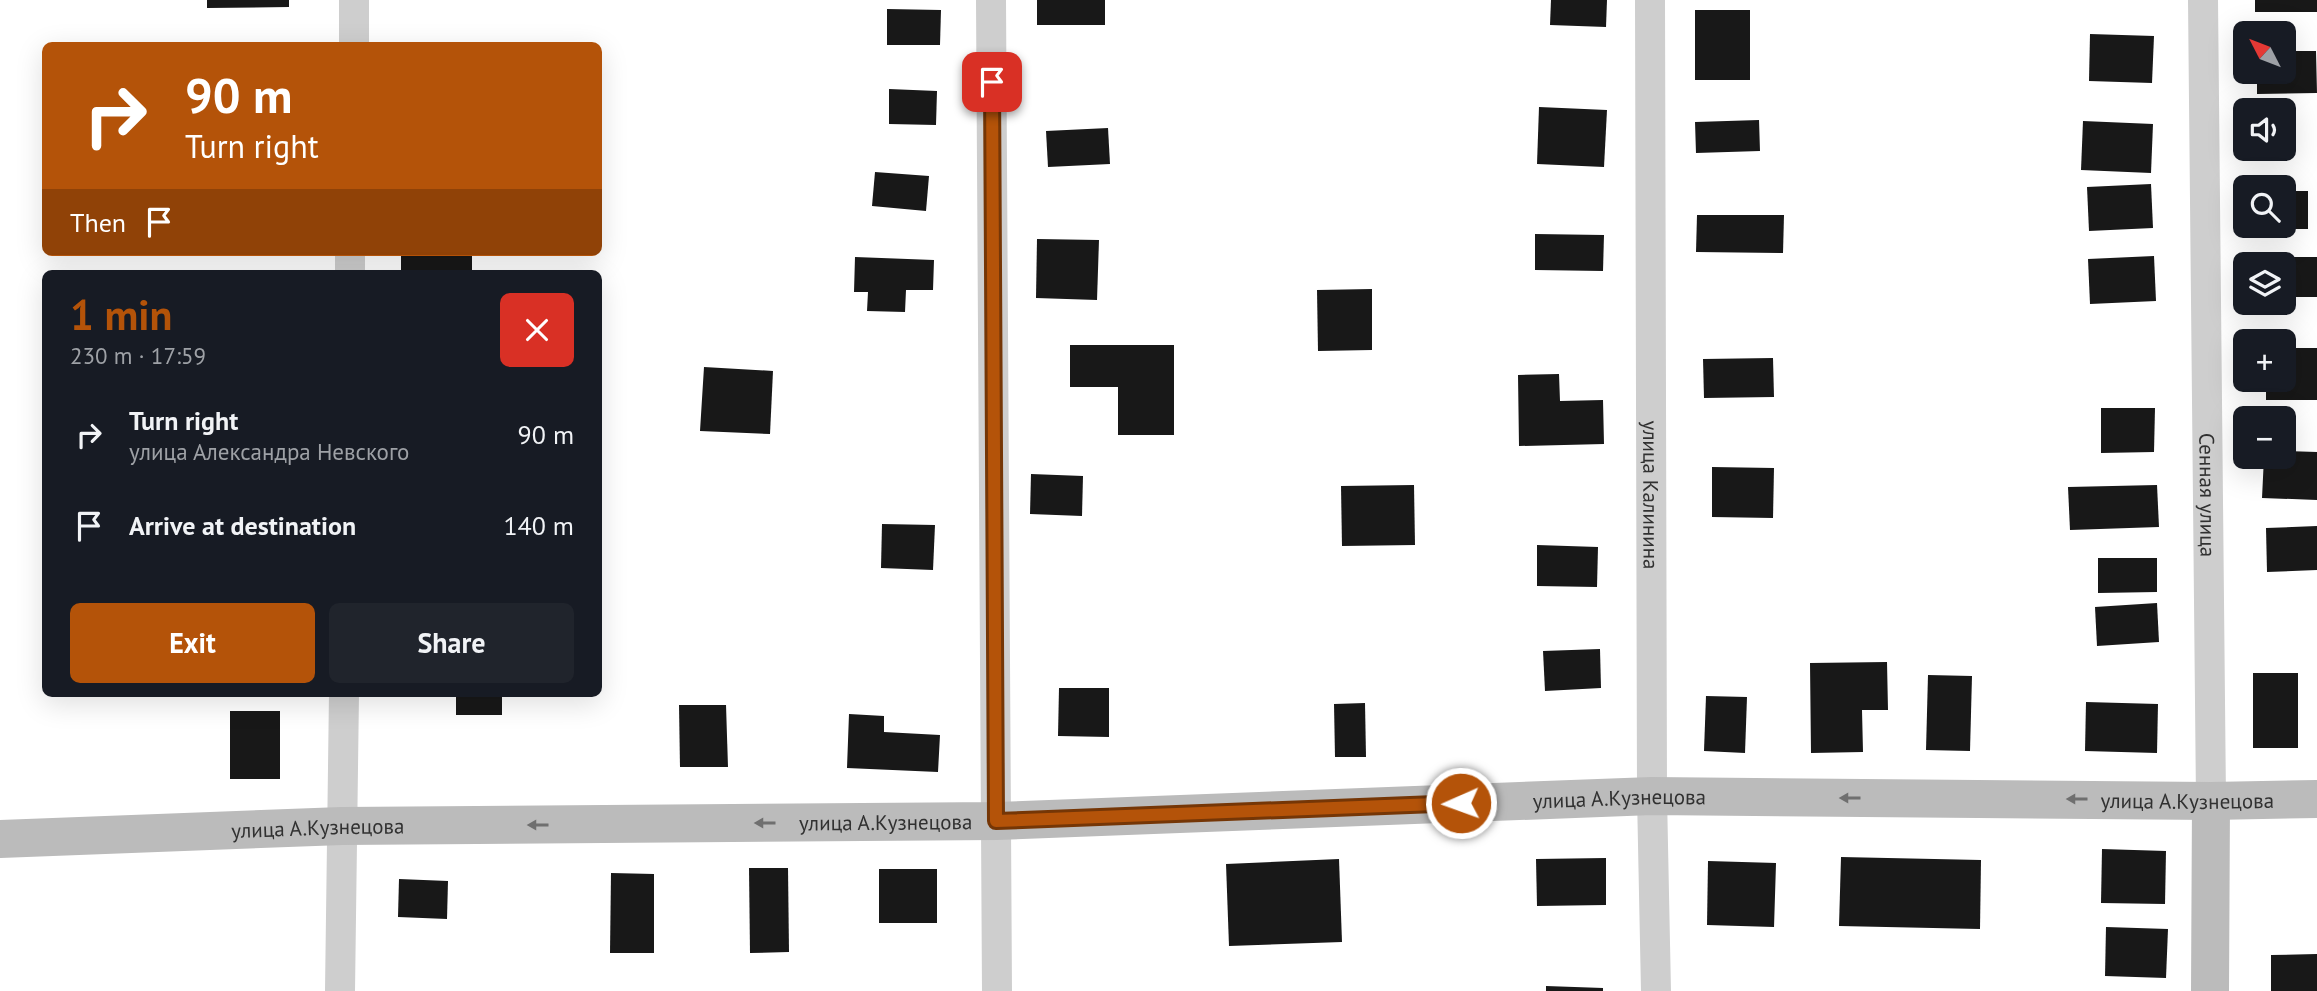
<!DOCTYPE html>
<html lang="en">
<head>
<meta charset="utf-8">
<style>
	:root { --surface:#171b24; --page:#20242c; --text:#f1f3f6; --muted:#9ea1a6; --accent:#b45309 }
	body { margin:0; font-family:"PT Sans",sans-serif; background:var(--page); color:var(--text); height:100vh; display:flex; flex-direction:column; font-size:26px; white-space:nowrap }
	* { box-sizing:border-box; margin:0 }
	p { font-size:23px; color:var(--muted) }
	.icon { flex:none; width:38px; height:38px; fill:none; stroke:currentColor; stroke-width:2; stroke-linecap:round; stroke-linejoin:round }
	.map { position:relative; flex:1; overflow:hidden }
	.sheet { position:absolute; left:42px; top:270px; width:560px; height:427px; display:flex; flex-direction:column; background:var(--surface); border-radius:10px; box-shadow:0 7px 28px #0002 }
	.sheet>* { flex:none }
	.banner { position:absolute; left:42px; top:42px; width:560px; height:214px; border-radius:10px; box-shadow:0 7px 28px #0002; background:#b45309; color:#fff; overflow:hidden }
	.needle { width:46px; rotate:312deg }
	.buttons { position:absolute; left:2233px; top:21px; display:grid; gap:14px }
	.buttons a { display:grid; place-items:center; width:63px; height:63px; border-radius:10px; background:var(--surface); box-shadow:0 7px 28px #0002; font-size:35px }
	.pin { position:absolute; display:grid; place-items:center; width:60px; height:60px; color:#fff; margin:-30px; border-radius:14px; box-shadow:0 4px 10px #0006 }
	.me { position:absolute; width:77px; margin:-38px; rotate:268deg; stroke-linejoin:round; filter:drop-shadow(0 0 5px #0008) }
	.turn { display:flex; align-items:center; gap:24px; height:147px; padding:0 28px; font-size:32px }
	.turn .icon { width:91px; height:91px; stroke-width:2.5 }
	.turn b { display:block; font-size:49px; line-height:60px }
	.then { display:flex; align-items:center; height:66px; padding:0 28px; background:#0003; gap:14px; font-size:26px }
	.round { display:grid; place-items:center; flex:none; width:74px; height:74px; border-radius:10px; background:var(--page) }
	.headline { display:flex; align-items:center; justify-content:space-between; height:119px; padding:0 28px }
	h1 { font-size:42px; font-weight:700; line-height:52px; color:var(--accent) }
	.button { display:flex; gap:14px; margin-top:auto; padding:14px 28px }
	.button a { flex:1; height:80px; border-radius:10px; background:var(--accent); color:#fff; font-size:28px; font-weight:700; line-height:80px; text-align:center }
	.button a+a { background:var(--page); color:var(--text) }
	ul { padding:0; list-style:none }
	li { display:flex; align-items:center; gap:21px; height:91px; padding:0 28px }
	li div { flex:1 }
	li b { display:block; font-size:26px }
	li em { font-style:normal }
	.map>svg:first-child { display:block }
</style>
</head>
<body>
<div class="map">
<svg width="2317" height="991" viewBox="0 0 2317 991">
	<rect width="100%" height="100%" fill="#fff"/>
	<g fill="#181818">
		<polygon points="207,0 289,0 289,7 207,8"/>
		<rect x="1037" y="0" width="68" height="25"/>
		<polygon points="1551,0 1607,0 1606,27 1550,25"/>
		<rect x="2255" y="0" width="62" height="12"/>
		<polygon points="887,9 941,10 940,45 887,45"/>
		<rect x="1695" y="10" width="55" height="70"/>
		<polygon points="2090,34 2154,36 2152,83 2089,81"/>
		<polygon points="2284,51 2316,51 2317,93 2257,94 2257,72 2284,72"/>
		<polygon points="889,89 937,91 936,125 889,124"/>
		<polygon points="1539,107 1607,110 1604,167 1537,164"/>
		<polygon points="1759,120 1760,151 1696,153 1695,122"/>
		<polygon points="2083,121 2153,124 2151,173 2081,170"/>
		<polygon points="1108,128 1110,164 1048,167 1046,131"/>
		<polygon points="875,172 929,176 926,211 872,206"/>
		<polygon points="2151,184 2153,228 2089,231 2087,187"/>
		<polygon points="2284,191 2308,191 2308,229 2260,229 2260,226 2284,226"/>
		<polygon points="1697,215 1784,215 1783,253 1696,252"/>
		<polygon points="1535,234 1604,235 1603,271 1535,270"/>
		<polygon points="1037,239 1099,240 1097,300 1036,298"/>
		<polygon points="472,255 472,273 401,273 401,256"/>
		<polygon points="2154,256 2156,301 2090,304 2088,259"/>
		<polygon points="855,257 934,260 933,290 906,290 905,312 867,311 868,292 854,292"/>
		<polygon points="2261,257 2317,257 2317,297 2284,297 2284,264 2261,264"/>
		<polygon points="1372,289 1372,350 1318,351 1317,290"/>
		<polygon points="1070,345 1174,345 1174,435 1118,435 1118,387 1070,387"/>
		<polygon points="2284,348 2317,348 2317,400 2266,400 2266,380 2284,380"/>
		<polygon points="1773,358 1774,397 1704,398 1703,359"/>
		<polygon points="704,367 773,371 770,434 700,431"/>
		<polygon points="1559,374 1560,401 1603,400 1604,444 1519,446 1518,375"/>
		<polygon points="2101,408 2155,408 2154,452 2101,453"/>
		<polygon points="2284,451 2317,452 2317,500 2262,498 2264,457 2284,457"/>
		<polygon points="1712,467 1774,468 1773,518 1712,517"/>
		<polygon points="1031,474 1083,476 1082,516 1030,514"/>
		<polygon points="1414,485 1415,545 1342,546 1341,486"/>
		<polygon points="2157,485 2159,527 2070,530 2068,487"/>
		<polygon points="882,524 935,525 933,570 881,568"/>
		<polygon points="2317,526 2317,570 2267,572 2266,528"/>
		<polygon points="1537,545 1598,547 1597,587 1537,586"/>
		<polygon points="2098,558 2157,558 2157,592 2098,593"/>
		<polygon points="2157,603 2159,642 2097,646 2095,607"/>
		<polygon points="1600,649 1601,688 1545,691 1543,651"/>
		<polygon points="1887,662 1888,710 1862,710 1863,752 1811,753 1810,663"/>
		<rect x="2253" y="673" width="45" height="75"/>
		<polygon points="1928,675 1972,676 1970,751 1926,750"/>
		<polygon points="1059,688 1109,688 1109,737 1058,736"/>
		<rect x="456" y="693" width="46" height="22"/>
		<polygon points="1706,696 1747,697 1745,753 1704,751"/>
		<polygon points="2086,702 2158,704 2157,753 2085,751"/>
		<polygon points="1365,703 1366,757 1335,757 1334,704"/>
		<polygon points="679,705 726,705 728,767 680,767"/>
		<rect x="230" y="711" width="50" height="68"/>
		<polygon points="849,714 884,716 884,732 940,735 938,772 847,768"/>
		<polygon points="2102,849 2166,851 2165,904 2101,903"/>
		<polygon points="1841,857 1981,860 1980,929 1839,926"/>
		<polygon points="1606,858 1606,905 1537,906 1536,859"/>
		<polygon points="1339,859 1342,942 1229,946 1226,864"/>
		<polygon points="1708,861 1776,863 1774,927 1707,925"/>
		<polygon points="749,868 788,868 789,952 750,953"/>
		<rect x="879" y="869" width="58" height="54"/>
		<polygon points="611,873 654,874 654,953 610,953"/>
		<polygon points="399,879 448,881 447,919 398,917"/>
		<polygon points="2106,927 2168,929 2166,978 2105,976"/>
		<polygon points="2317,954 2317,991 2271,991 2271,955"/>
		<polygon points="1546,986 1603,988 1603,991 1546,991"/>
	</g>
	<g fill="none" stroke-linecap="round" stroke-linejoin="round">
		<g stroke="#cecece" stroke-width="30">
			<polyline points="991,0 997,991"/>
			<path id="s1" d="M1650 0 1652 796 1656 991"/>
			<path id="s2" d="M2203 0 2211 801"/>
			<polyline points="354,46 354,0"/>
			<polyline points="350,273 350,252"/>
			<polyline points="340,991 344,693"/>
		</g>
		<g stroke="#bbb" stroke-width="38">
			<path id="s3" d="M0 839 342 826 996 821 1652 796 2211 801 2317 799"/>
			<polyline points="2210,991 2211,801"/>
		</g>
	</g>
	<defs><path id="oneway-solid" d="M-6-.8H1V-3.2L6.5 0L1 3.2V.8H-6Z" transform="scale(1.75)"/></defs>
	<g fill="#6f6f6f">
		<use href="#oneway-solid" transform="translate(1850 798) rotate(-180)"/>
		<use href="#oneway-solid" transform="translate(2077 799) rotate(-180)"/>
		<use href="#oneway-solid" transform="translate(765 823) rotate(180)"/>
		<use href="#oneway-solid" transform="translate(538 825) rotate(180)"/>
	</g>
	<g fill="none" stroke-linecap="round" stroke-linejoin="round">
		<g stroke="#753606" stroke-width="18">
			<polyline id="route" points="992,82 996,821 1461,803"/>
		</g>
		<use href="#route" stroke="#b45309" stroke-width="12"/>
	</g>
	<g text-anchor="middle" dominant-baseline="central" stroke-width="7" stroke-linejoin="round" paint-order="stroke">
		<g font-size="21" fill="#313131" stroke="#fff">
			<text stroke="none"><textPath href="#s2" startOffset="495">Сенная улица</textPath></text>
			<text stroke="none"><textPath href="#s1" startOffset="495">улица Калинина</textPath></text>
			<text stroke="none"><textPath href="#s3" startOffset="1620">улица А.Кузнецова</textPath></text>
			<text stroke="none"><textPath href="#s3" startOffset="2188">улица А.Кузнецова</textPath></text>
			<text stroke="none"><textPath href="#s3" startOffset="886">улица А.Кузнецова</textPath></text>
			<text stroke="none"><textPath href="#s3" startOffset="318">улица А.Кузнецова</textPath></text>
		</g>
	</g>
</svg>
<div class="buttons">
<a><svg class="needle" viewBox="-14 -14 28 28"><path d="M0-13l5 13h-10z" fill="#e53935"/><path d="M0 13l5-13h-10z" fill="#9ea1a6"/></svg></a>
<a><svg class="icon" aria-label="sound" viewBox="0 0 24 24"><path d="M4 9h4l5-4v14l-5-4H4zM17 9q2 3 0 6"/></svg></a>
<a><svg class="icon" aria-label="search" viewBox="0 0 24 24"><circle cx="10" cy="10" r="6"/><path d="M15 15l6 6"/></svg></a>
<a><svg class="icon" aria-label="layers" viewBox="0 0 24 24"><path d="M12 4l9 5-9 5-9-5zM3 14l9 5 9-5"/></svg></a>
<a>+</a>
<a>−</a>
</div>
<div class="pin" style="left:992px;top:82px;background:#d93025"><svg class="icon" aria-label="arrive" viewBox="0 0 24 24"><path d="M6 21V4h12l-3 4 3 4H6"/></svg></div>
<svg class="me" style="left:1461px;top:803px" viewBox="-20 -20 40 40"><circle r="17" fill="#b45309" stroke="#fff" stroke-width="3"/><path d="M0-11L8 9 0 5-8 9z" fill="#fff"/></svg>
<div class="banner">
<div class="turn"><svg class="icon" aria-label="right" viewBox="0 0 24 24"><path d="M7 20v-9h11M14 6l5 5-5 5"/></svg><div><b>90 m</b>Turn right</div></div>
<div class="then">Then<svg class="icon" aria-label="arrive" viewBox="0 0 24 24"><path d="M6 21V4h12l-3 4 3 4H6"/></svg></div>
</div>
<section class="sheet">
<div class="headline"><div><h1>1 min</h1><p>230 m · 17:59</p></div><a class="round" style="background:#d93025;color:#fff"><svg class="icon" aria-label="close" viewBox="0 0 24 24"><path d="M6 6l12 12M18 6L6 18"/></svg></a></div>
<ul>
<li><svg class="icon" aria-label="right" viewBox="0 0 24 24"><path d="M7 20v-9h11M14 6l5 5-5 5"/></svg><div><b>Turn right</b><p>улица Александра Невского</p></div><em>90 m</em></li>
<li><svg class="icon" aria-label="arrive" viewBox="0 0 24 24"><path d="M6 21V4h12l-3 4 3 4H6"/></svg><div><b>Arrive at destination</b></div><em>140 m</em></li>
</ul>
<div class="button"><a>Exit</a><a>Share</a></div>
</section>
</div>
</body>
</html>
